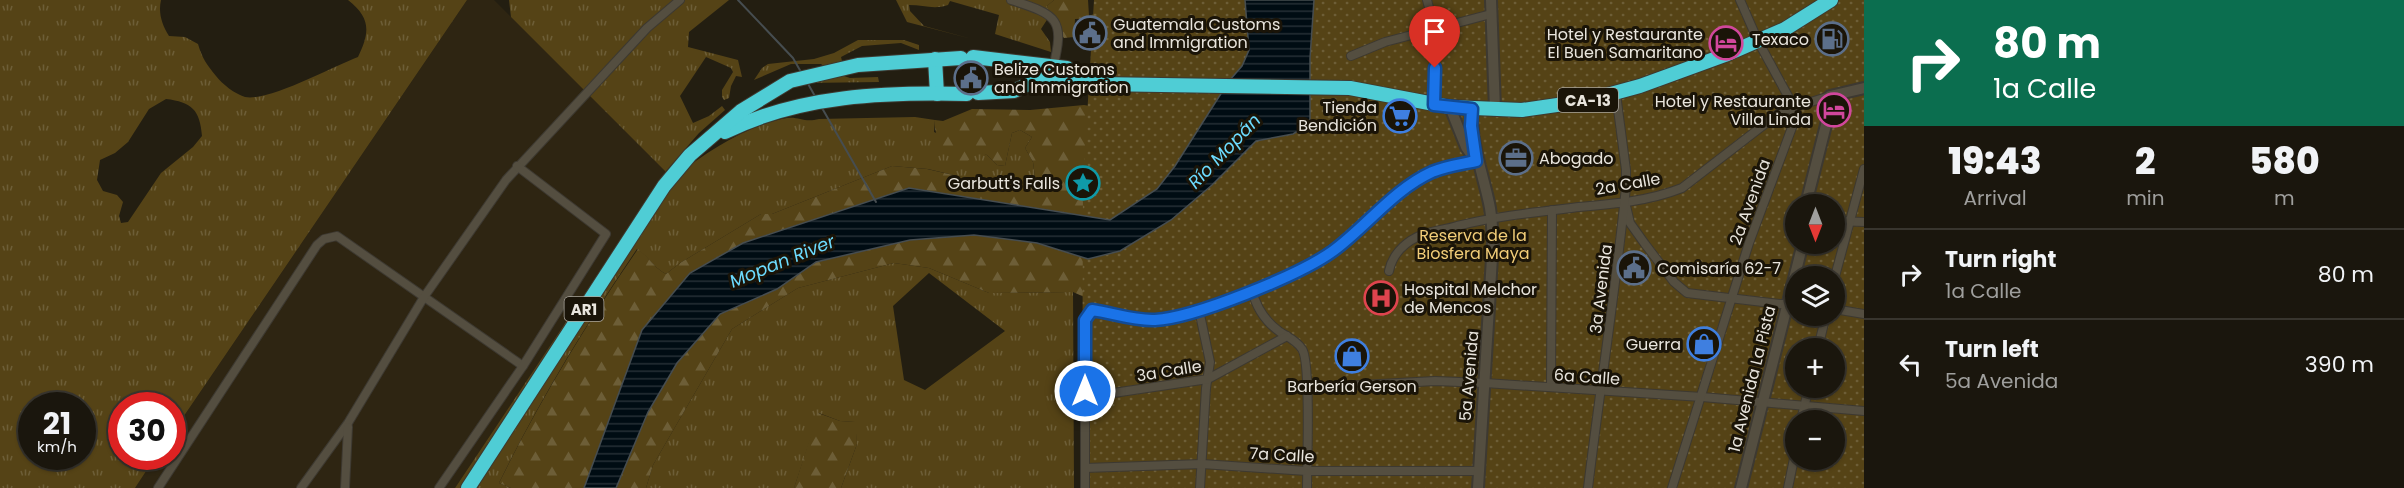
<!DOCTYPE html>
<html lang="en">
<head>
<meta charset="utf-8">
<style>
	:root { --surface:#1a160d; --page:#231f16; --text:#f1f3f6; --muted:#9f9f9d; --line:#38352e }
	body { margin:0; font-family:Poppins,sans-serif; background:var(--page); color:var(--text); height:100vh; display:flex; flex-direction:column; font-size:22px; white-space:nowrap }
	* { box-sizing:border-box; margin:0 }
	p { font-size:20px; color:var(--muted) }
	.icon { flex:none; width:33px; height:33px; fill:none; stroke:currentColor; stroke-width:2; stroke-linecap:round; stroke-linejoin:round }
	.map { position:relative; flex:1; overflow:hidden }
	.details { display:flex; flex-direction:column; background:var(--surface); width:540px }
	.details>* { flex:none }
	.top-card { background:#0b6e4f; color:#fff; overflow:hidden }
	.needle { width:39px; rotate:180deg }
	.fabs { position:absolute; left:1785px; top:194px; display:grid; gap:12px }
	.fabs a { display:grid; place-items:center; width:60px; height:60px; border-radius:50%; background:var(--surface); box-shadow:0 2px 4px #0004,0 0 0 2px var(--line); font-size:30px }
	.speed { position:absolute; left:18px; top:392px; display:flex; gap:12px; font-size:30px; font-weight:700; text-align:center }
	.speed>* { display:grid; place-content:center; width:78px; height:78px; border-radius:50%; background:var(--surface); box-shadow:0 2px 4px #0004,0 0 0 2px var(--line); line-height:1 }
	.speed small { font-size:15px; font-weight:400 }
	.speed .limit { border:9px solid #d22; background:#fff; color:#111 }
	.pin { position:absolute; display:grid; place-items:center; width:51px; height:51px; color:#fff; margin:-62px -26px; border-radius:50% 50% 50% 0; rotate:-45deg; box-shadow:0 0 6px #0007 }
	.pin .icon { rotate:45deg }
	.me { position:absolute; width:66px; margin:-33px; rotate:0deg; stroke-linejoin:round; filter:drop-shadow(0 0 4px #0008) }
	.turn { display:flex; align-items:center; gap:21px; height:126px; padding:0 30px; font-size:27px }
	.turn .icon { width:78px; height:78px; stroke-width:2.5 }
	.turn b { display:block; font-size:42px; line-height:51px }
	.eta { display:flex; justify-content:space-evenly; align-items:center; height:102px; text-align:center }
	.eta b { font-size:36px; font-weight:800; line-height:42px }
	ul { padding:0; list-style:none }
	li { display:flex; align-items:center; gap:18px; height:90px; padding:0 30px; border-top:2px solid var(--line) }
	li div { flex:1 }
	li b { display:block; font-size:22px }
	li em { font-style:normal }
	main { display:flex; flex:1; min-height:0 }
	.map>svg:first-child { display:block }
</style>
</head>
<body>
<main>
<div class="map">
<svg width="1864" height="488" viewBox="0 0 1864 488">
	<defs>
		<pattern id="grass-tufts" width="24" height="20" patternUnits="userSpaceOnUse" patternTransform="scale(1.5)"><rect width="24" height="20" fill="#554316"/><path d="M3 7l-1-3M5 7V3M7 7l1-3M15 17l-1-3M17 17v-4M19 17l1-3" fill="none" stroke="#6d5e37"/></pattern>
		<pattern id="forest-firs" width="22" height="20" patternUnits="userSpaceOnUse" patternTransform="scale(1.5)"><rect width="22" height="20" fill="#554316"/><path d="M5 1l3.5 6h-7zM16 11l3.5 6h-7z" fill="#6d5e37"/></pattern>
		<pattern id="park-dots" width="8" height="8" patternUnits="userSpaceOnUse" patternTransform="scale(1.5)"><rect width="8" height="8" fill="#554316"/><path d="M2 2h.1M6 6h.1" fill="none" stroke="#6d5e37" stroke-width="1.8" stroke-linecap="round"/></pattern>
		<pattern id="water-rules" width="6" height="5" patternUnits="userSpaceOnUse" patternTransform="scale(1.5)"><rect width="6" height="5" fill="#000c13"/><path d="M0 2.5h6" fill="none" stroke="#252f35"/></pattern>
	</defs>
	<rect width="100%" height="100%" fill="#231e11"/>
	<polygon fill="#2e2512" points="467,0 494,0 666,172 455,488 135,488 156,456 172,456 173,432"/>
	<g fill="url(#grass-tufts)" fill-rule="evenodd">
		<path d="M0 0H161C158 13 162 25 169 36L185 37 198 44C202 58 207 65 216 76 222 84 235 94 245 97 268 102 334 66 358 57 370 32 371 18 348 0H467L173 432 172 405H122V456H156L135 488H0ZM166 99C192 102 200 110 202 136L193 147 161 173 128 222 121 223 119 216 123 202 117 195 103 191 97 180 100 160 115 153 128 142 149 109ZM32 405H82V456H32Z"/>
		<path d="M509 0H729L689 32 688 47 738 60 742 77 736 76 731 86 729 98 724 100 722 97V90L733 72 731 68 706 57 680 96 693 123 709 116 722 106 725 110 699 133 666 171 676 176C709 150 746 126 787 118 798 116 804 123 819 119L915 117 935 120 934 132 987 155 997 165 1005 166 1012 133 1020 130 1032 137 1025 148 1033 162 1035 177 1019 180 966 178 928 169 892 166 772 214H761L680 263 666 274C654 268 649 257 637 249 586 324 539 401 499 483L511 488H455L666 172 511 17Z"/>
		<path d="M896 0H1054L1047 6 1050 15 1041 29 1050 42 1051 52 995 34 999 15 950 1 948 5C934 10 924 5 909 5L910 11 924 26 972 39 907 22Z"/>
		<polygon points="858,40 904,40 919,45 919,50 901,43 862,46 841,57 842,61 826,68 821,64 791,64 754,80 762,68 768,64 814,59 834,53"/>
		<polygon points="841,75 850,78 878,77 879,82 805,83"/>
		<path d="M894 263 929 268 989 293 1073 292 1074 488H841L857 444 855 422 840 421 819 413 794 488H646L653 465 732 329 798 288ZM929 273 1005 331 925 390 904 380 893 306Z"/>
	</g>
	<g fill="url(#forest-firs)">
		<path d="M1054 0H1088L1089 16 1106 9 1097 18 1075 19 1074 37 1064 38C1061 34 1048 12 1047 6Z"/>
		<path d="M1084 105 1090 106 1110 220 909 188 842 211 642 330 584 488H511L499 483C539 402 586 324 638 249 649 257 654 268 666 274L680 263 761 214H772L892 166 927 169 966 178 1018 180 1035 177 1033 162 1025 148 1032 137 1020 130 1012 133 1005 166 997 165 987 155 976 152 966 163 954 161C944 148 933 137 935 120L943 121 972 109 1030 110Z"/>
		<polygon points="974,235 1037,243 1088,259 1109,308 1073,292 989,293 929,268 894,263 798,288 732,329 653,465 646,488 616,488 648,412 677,363 720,314 777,289 816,262 910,240"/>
		<polygon points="818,413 840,421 856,422 857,444 841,488 794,488"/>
	</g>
	<path fill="url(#park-dots)" fill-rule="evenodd" d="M1094 0H1864V488H1082L1083 183ZM1796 204H1834V243H1796ZM1796 276H1834V315H1796ZM1796 348H1834V387H1796ZM1796 420H1834V459H1796Z"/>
	<polygon fill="#554316" points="1346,484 1425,485 1425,488 1346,488"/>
	<polygon fill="url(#water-rules)" stroke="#464d50" stroke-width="1.5" points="1245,0 1314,0 1310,58 1310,119 1303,128 1293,134 1256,141 1212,185 1171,220 1120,251 1088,259 1037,243 974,235 910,240 816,262 777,289 720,314 677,363 648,412 616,488 584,488 642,330 690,273 743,243 909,188 1110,220 1157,189 1175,166 1229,81 1242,66 1249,50"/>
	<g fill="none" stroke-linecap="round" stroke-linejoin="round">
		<g stroke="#464d50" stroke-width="2">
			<polyline points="738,0 793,58 801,72"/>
			<polyline points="807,82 816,98"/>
			<polyline points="822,108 876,202"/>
		</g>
		<g stroke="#3d3931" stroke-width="10">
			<g id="street">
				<path d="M1011 0C1058 15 1065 19 1053 68"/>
				<polyline points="1427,0 1435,30 1434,105"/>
				<polyline points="1351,56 1385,42 1491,14"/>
				<polyline points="1626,206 1630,223 1645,244 1674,282 1687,293 1780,304 1796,304"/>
				<polyline points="1834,221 1864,222"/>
				<path d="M1389 271C1392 256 1403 244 1417 237 1429 231 1444 230 1457 226 1497 216 1537 212 1579 207 1614 204 1649 201 1682 188L1782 111 1830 96"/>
				<polyline points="1834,280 1864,169"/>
				<path d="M1252 290C1256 307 1266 322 1280 332 1288 337 1297 341 1302 349 1311 361 1307 466 1307 488"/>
				<polyline points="1834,309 1864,314"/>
				<polyline points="1199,310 1210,362 1206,388 1200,488"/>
				<polyline points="1818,348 1826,315"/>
				<polyline points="1551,387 1552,210"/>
				<polyline points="1307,388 1435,381 1485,383 1702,397 1864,411"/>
				<polyline points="1085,404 1093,396 1208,379 1287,336"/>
				<polyline points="1801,420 1809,387"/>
				<polyline points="1085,468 1202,464 1307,471 1477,471"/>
				<polyline points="158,488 317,245 324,239 337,236 523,366"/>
				<polyline points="301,488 348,423 424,297 506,180 647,28 680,0"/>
				<polyline points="345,488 348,427"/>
				<polyline points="439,488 523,366 606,234 517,166"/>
				<path d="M1085 488V320L1092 310C1113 313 1134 321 1155 320 1195 318 1300 275 1333 251 1367 226 1393 191 1433 172 1446 166 1462 164 1476 161"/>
				<path d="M1588 488C1600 388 1616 288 1626 187V170L1616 94"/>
				<polyline points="1672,488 1749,243 1794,122 1793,107 1789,98 1758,41 1740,0"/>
				<polyline points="1788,488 1796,449"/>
			</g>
		</g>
		<g stroke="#3d3931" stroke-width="14">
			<g id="secondary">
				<polyline points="1491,0 1495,110"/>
				<polyline points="1450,107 1466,147 1476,161"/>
				<path d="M1472 109C1471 142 1482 171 1489 203 1492 216 1492 229 1493 241L1478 488"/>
				<polyline points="1806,204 1829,113 1830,96 1864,88"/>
				<polyline points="1741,488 1803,243"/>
			</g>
		</g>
		<g stroke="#3d3931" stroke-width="16">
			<g id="highway">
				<polyline points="973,57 1067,68"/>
				<polyline points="935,59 937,94"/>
				<polyline points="978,93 1014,91 1041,78 1058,75 1098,84 1350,88 1450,107 1522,110 1585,101 1640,86 1725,55 1785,29 1831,0"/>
				<path d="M725 132C800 95 885 92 967 94"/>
				<polyline points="468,488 664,186 690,155 741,111 790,81 858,65 961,58"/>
			</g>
		</g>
		<use href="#street" stroke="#544e40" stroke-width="8"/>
		<use href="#secondary" stroke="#544e40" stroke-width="10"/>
		<use href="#highway" stroke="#4fcdd5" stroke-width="14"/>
	</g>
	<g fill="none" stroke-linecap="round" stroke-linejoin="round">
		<g stroke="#114b97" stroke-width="15">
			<path id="route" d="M1085 391V320L1092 310C1113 313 1134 321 1155 320 1194 318 1300 275 1333 251 1367 226 1393 190 1432 172 1446 166 1462 164 1476 161L1471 126 1472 109 1434 105 1435 68"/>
		</g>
		<use href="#route" stroke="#1a73e8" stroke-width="10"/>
	</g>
	<defs>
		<g id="civic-ring" transform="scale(1.725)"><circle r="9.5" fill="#1a1408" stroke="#5c6f8a" stroke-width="1.5"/><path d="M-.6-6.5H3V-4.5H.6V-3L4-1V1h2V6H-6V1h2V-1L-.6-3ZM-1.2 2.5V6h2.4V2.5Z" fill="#5c6f8a"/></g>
		<g id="fuel-ring" transform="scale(1.725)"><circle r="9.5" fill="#1a1408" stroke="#5c6f8a" stroke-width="1.5"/><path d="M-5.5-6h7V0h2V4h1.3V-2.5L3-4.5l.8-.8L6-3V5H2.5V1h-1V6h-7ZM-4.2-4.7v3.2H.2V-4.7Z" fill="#5c6f8a"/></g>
		<g id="hotel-ring" transform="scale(1.725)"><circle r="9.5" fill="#1a1408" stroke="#d1479c" stroke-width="1.5"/><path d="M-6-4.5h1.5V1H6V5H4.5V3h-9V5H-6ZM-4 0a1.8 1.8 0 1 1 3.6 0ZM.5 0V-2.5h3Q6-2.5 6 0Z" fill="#d1479c"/></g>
		<g id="supermarket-ring" transform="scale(1.725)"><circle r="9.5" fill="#1a1408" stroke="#3f7fe0" stroke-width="1.5"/><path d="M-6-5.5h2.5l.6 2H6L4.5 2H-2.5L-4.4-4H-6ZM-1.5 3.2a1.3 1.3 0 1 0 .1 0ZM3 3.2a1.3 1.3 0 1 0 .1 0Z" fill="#3f7fe0"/></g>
		<g id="office-ring" transform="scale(1.725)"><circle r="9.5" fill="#1a1408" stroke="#5c6f8a" stroke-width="1.5"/><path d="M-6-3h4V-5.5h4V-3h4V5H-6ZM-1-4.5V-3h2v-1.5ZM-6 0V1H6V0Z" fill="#5c6f8a"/></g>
		<g id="sight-ring" transform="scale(1.725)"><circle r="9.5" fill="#1a1408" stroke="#0f9aa8" stroke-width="1.5"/><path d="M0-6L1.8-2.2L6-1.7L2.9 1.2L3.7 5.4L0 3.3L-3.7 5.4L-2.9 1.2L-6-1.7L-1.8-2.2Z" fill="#0f9aa8"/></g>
		<g id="hospital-ring" transform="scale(1.725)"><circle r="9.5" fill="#1a1408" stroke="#e0444e" stroke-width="1.5"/><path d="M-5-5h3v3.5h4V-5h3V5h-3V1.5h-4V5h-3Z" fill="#e0444e"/></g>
		<g id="shop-ring" transform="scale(1.725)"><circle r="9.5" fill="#1a1408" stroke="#3f7fe0" stroke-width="1.5"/><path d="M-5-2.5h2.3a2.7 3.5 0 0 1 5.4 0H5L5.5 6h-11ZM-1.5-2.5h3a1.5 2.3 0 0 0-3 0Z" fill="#3f7fe0"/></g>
	</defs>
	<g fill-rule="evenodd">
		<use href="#civic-ring" x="1090" y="33"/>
		<use href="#fuel-ring" x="1832" y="39"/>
		<use href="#hotel-ring" x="1726" y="43"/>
		<use href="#civic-ring" x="971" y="78"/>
		<use href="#hotel-ring" x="1834" y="110"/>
		<use href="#supermarket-ring" x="1400" y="116"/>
		<use href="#office-ring" x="1516" y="158"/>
		<use href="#sight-ring" x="1083" y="183"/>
		<use href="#civic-ring" x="1634" y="268"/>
		<use href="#hospital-ring" x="1381" y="298"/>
		<use href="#shop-ring" x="1704" y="344"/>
		<use href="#shop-ring" x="1352" y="356"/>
	</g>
	<g text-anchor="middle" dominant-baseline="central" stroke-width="6" stroke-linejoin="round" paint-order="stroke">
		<g fill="#1a1408" stroke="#aba69d" stroke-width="1.5">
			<rect x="1558" y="88" width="60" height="24" rx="4.5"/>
			<rect x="564.5" y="297" width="39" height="24" rx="4.5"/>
		</g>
		<g font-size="15" font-weight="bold" fill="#e9e5dd">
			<text x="1588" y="100">CA-13</text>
			<text x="584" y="309">AR1</text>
		</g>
		<g font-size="16" fill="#e9e5dd" stroke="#1a1408" text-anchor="end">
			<text x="1113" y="24" text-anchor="start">Guatemala Customs<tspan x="1113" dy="18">and Immigration</tspan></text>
			<text x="1703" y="34">Hotel y Restaurante<tspan x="1703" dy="18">El Buen Samaritano</tspan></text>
			<text x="1809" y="39">Texaco</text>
			<text x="994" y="69" text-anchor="start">Belize Customs<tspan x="994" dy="18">and Immigration</tspan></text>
			<text x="1811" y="101">Hotel y Restaurante<tspan x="1811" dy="18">Villa Linda</tspan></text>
			<text x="1377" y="107">Tienda<tspan x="1377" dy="18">Bendición</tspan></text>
			<text x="1539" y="158" text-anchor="start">Abogado</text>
			<text x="1060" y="183">Garbutt's Falls</text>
			<text x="1657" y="268" text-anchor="start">Comisaría 62-7</text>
			<text x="1404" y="289" text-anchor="start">Hospital Melchor<tspan x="1404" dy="18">de Mencos</tspan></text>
			<text x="1681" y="344">Guerra</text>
			<text x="1352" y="386" text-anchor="middle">Barbería Gerson</text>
		</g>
		<g font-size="16" fill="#e9e5dd" stroke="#1a1408">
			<text transform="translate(1628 184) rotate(-10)">2a Calle</text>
			<text transform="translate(1750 202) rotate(-70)">2a Avenida</text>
			<text transform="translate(1601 289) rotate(-83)">3a Avenida</text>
			<text transform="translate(1169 371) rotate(-9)">3a Calle</text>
			<text transform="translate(1469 376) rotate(-85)">5a Avenida</text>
			<text transform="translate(1587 377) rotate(4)">6a Calle</text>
			<text transform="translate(1752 379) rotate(-76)">1a Avenida La Pista</text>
			<text transform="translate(1282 455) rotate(3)">7a Calle</text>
		</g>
		<g font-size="16" fill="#f2cd78" stroke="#1a1408">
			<text x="1473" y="235">Reserva de la<tspan x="1473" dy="18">Biosfera Maya</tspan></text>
		</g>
		<g font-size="18" font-style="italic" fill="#6cdbfe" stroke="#1a1408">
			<text transform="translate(1224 151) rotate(-46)">Río Mopán</text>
			<text transform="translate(782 261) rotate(-22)">Mopan River</text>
		</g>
	</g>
</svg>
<div class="fabs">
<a><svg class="needle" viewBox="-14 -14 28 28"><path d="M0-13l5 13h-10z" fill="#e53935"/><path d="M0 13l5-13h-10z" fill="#9f9f9d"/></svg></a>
<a><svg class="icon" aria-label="layers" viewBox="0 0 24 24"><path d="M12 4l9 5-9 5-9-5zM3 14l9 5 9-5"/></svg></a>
<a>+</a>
<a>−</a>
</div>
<div class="speed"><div>21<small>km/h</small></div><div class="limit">30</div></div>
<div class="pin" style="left:1435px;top:68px;background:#d93025"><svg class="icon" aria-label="arrive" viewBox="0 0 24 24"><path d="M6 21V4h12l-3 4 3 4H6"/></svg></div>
<svg class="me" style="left:1085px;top:391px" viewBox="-20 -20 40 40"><circle r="17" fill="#1a73e8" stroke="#fff" stroke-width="3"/><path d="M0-11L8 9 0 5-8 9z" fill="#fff"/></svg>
</div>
<section class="details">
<div class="top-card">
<div class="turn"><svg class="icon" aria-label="right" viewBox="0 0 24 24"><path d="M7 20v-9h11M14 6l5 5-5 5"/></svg><div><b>80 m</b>1a Calle</div></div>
</div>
<div class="eta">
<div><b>19:43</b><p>Arrival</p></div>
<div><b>2</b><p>min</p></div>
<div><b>580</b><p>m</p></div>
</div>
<ul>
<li><svg class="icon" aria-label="right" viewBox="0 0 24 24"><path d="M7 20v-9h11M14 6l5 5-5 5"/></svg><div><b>Turn right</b><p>1a Calle</p></div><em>80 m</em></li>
<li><svg class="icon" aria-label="left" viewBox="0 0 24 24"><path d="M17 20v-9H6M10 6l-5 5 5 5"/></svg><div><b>Turn left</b><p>5a Avenida</p></div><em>390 m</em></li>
</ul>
</section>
</main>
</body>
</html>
